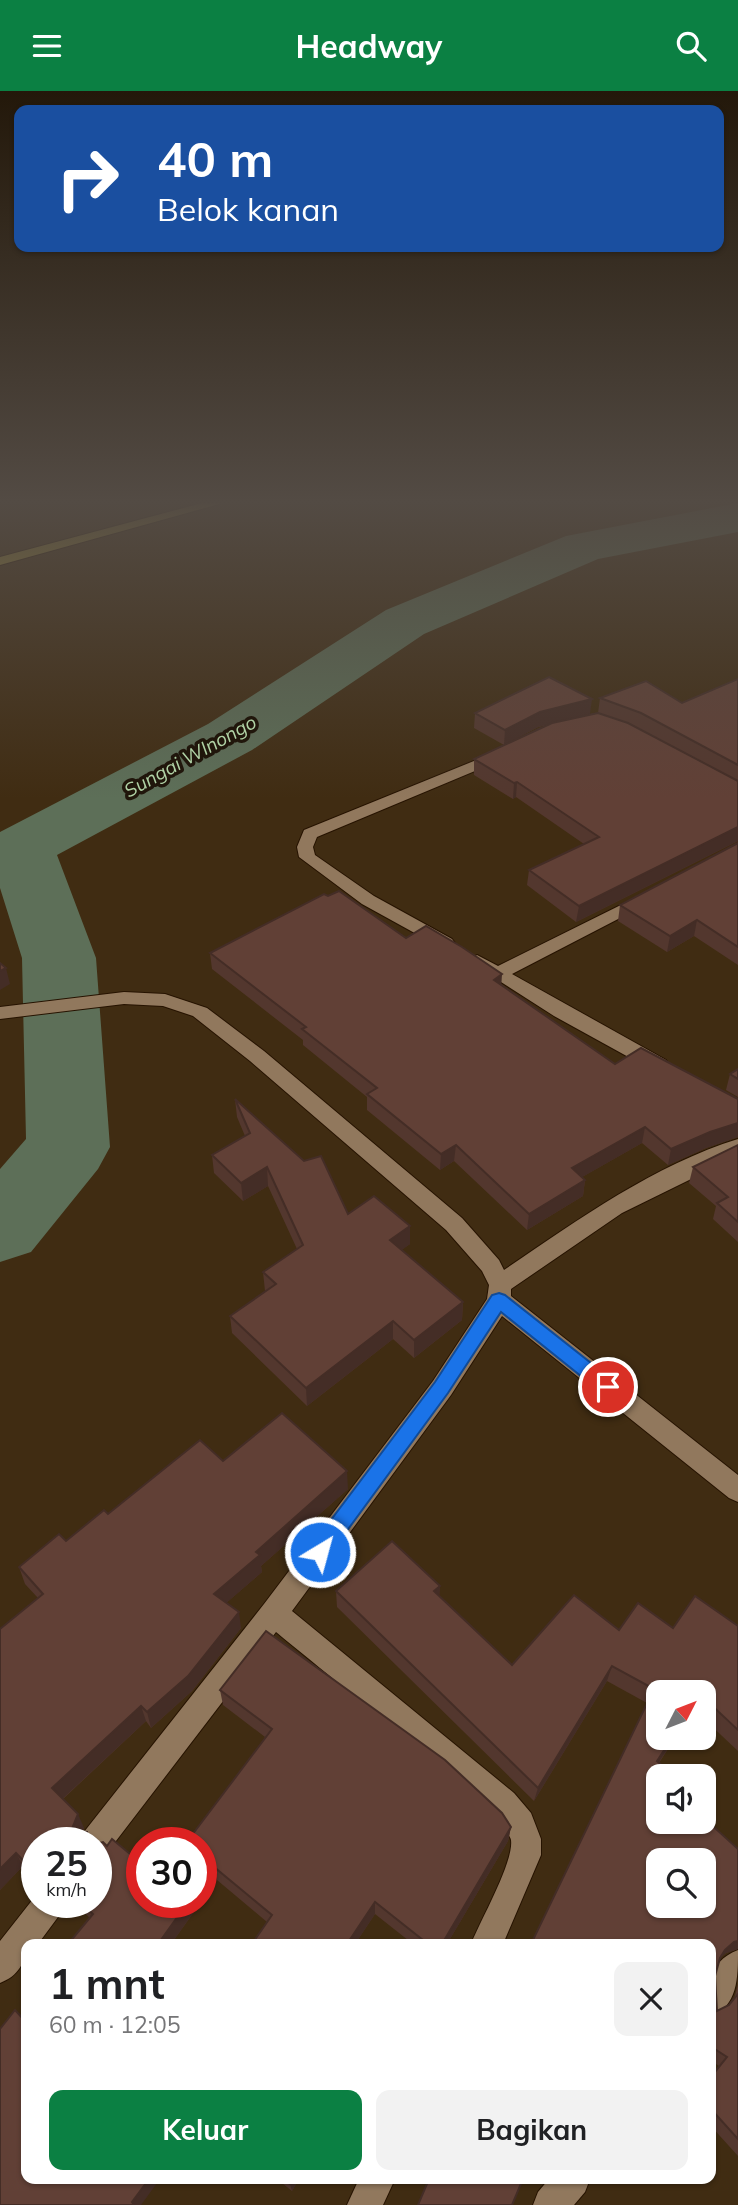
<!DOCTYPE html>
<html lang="id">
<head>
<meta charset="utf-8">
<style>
	:root { --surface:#fff; --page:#f2f2f2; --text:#202124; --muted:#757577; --accent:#0b8043 }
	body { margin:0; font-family:Mulish,sans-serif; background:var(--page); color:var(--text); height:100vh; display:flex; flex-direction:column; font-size:26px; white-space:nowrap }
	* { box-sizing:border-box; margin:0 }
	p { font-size:23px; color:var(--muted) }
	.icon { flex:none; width:38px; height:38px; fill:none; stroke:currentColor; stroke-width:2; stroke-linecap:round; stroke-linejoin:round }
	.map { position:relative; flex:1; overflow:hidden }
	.drawer { position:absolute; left:21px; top:1848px; width:695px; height:245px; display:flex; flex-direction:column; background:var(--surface); border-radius:14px; box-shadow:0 2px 5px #0004 }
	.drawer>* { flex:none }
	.guide { position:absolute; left:14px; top:14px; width:710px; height:147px; border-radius:14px; box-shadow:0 2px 5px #0004; background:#1a4fa0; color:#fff; overflow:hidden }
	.needle { width:46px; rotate:48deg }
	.buttons { position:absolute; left:646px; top:1589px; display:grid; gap:14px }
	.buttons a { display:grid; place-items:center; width:70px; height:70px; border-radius:14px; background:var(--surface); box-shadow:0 2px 5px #0004; font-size:35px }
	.speed { position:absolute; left:21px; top:1736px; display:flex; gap:14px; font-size:35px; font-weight:700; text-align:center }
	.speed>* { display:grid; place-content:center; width:91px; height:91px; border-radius:50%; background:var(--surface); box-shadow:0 2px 5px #0004; line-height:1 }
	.speed small { font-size:18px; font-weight:400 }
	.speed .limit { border:10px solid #d22; background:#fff; color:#111 }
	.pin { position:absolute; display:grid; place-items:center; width:60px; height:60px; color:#fff; margin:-30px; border:4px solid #fff; border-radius:50%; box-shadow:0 2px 7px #0007 }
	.me { position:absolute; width:77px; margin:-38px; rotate:37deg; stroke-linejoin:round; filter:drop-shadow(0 0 5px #0008) }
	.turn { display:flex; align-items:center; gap:24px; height:147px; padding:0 28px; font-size:32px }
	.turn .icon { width:91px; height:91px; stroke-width:2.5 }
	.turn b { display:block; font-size:49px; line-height:60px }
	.round { display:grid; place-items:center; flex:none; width:74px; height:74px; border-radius:14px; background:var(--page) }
	.overview { display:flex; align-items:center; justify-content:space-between; height:119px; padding:0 28px }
	h1 { font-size:42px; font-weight:700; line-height:52px }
	.button { display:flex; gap:14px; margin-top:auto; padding:14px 28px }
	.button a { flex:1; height:80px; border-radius:14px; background:var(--accent); color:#fff; font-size:28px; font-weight:700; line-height:80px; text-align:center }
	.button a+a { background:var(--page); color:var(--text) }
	header { display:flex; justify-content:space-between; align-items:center; height:91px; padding:0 28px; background:var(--accent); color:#fff; font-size:32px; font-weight:700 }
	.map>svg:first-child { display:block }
</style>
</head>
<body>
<header><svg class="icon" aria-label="menu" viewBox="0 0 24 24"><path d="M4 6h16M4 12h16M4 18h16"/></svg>Headway<svg class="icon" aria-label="search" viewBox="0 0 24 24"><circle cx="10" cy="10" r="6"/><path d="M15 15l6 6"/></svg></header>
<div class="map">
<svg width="738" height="2114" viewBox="0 0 738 2114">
	<rect width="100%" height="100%" fill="#402c12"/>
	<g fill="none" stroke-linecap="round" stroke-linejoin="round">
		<polygon fill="#5d6f58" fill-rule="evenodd" points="738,412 738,441 598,468 424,543 252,659 57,764 96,867 110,1056 98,1078 31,1161 0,1171 0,1078 26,1048 22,867 0,797 0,741 208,633 386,519 566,445"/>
		<g stroke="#261300" stroke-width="2">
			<g id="minor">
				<polygon points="501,659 509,664 506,667 317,746 313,756 315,764 374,805 452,848 455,852 452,856 440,856 362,813 299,766 297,756 304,739"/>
				<polygon points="643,803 649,804 652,808 649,812 512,883 666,969 669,974 666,979 652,979 554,925 468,870 477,864 498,875"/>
				<path d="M124 901 165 903 207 917 264 960 462 1127 499 1169 504 1179C576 1130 654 1074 738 1048V1065L622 1122 511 1198V1205L738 1384V1411L729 1407 502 1225 451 1304 292 1520 514 1702 531 1722 541 1748V1764L503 1853H471C480 1830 514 1771 511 1749 507 1725 308 1568 276 1541L106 1763 96 1767V1752H80L84 1741 264 1513 433 1290 487 1208 489 1194 482 1180 446 1139 250 970 193 925 163 915 124 913 0 928V916Z"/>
				<path d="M37 1803V1811H66L61 1822 38 1853H26C26 1872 18 1885 0 1892V1850Z"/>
				<path d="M738 1859C738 1888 738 1914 710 1927 710 1897 705 1872 738 1859Z"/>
				<polygon points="359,2088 395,2088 383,2114 347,2114"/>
				<polygon points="549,2088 590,2088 585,2101 574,2114 533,2114 538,2101"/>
			</g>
		</g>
		<g stroke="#261300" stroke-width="2">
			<polygon id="major" points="202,412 223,412 0,474 0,466"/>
		</g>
		<use href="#minor" fill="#91785d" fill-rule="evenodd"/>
		<use href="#major" fill="#9d8d39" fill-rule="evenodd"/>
	</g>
	<g fill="#53372e" fill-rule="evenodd">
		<path d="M738 588V750L576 831 527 794 529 779 584 753 516 706 513 708 474 684V668L548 634 538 636 504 654 474 637 475 622 590 623 598 622 600 607 682 612ZM633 635 638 637 681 660Z"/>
		<polygon points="738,752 738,874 694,845 667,861 618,830 620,814"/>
		<polygon points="328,805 406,847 501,893 615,973 738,1008 738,1046 706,1057 668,1074 642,1052 582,1086 585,1089 583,1105 527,1139 454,1070 440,1079 367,1019 367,1006 303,954 303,949 212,878 210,862"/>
		<polygon points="738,978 738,1006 726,999 730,983"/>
		<polygon points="235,1008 348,1123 410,1135 410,1153 401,1159 463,1211 462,1229 414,1267 393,1248 307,1315 232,1242 230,1225 265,1200 263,1181 297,1158 268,1095 243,1110 214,1082 212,1064 245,1045 237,1026"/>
		<polygon points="738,1054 738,1151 713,1128 716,1115 689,1092 693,1076"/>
		<polygon points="223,1370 348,1398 261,1475 262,1481 226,1512 241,1537 192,1600 151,1637 146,1630 63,1708 84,1737 82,1741 87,1741 92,1752 37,1752 37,1789 23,1775 0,1799 0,1538 38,1507 25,1493 19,1476 66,1450 108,1423"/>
		<polygon points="440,1495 439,1505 512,1574 619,1539 738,1535 738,1660 704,1628 704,1601 658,1601 675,1647 659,1672 658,1685 738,1758 738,1858 726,1862 719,1868 715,1885 717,1920 729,1914 734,1908 738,1894 738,2065 710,2034 710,1985 719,1975 710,1969 710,1853 531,1853 647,1612 607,1590 534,1710 337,1516 336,1500"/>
		<polygon points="220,1599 511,1736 508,1750 447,1853 413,1853 375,1823 355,1853 252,1853 267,1831 217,1789 201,1752 265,1646 223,1614"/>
		<polygon points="73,1811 201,1811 171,1853 90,1827"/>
		<polygon points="277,2088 299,2088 292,2100"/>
	</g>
	<g fill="#442d26">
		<polygon points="592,608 590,623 538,636 504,654 505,639 540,621"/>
		<polygon points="517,691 516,706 513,708 514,692"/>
		<polygon points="738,736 738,750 576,831 579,815"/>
		<polygon points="697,829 694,845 667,861 670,845"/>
		<polygon points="6,877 10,893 0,899 0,880"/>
		<polygon points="502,883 501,899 494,889"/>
		<polygon points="738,1032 738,1046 706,1057 668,1074 671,1058 710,1041"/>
		<polygon points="645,1036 642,1052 570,1093 572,1077"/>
		<polygon points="456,1054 454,1070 440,1079 441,1063"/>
		<polygon points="267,1076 268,1095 243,1110 241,1092"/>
		<polygon points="585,1089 583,1105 527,1139 529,1123"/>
		<polygon points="410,1135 410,1153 390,1168 390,1149"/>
		<polygon points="463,1211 462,1229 414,1267 414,1249"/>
		<polygon points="393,1230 393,1248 307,1315 306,1297"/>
		<polygon points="347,1380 348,1398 261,1475 262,1481 217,1520 214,1503 256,1461"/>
		<polygon points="440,1495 439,1511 434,1500"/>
		<polygon points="239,1521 241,1537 192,1600 151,1637 147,1621"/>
		<polygon points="612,1575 607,1590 534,1710 538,1697"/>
		<polygon points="141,1615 146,1630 59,1711 52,1697"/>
		<polygon points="672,1647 675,1647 651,1683 657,1670"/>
		<polygon points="78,1723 84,1737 78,1752 71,1740"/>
		<polygon points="511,1736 508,1750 447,1853 442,1853"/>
		<polygon points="87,1741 92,1752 88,1752"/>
		<polygon points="16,1762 23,1775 0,1799 0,1778"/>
		<polygon points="214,1776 217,1789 201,1811 201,1793"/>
		<polygon points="188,1811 201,1811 171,1853 158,1853"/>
		<polygon points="375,1811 375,1823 355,1853 347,1853"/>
		<polygon points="738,1850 738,1858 726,1862 718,1869 725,1859 734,1851"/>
		<polygon points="149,2088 160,2088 141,2114 134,2114 132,2111"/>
		<polygon points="293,2088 299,2088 292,2100 290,2093"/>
	</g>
	<g fill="#614036" stroke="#442d26" stroke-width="2" fill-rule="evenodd">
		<polygon points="549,586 592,608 540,621 505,639 475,622"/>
		<polygon points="738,588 738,674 641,622 600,607 646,590 682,612"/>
		<polygon points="598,622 628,632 738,690 738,736 579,815 529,779 599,746 517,691 514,692 474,668 552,632"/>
		<polygon points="738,752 738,856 697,829 670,845 620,814"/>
		<polygon points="339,800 406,847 426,835 462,856 502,883 494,889 615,973 641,957 738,1008 738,1032 710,1041 671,1058 645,1036 572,1077 585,1089 529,1123 456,1054 441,1063 367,1003 377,997 302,938 306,936 210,862 324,803 328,805"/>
		<polygon points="0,872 6,877 0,880"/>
		<polygon points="738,978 738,988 730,983"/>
		<polygon points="235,1008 304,1070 321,1065 348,1123 374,1105 410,1135 390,1149 463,1211 414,1249 393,1230 306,1297 230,1225 276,1193 263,1181 303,1154 267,1076 241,1092 212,1064 250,1042"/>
		<polygon points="738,1054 738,1131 717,1112 728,1106 693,1076"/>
		<polygon points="282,1322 347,1380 256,1461 260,1464 214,1503 239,1521 188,1585 147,1621 141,1615 52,1697 78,1723 71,1740 87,1741 88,1752 37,1752 37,1784 16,1762 0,1778 0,1538 43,1503 19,1476 59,1443 66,1450 104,1419 108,1423 200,1349 223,1370"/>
		<path d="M392 1450 440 1495 434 1500 512 1574 574 1504 619 1539 638 1512 673 1537 695 1505 738 1535V1639L704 1607V1601H658V1647H672L657 1670 674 1685H658V1731H704V1727L738 1758V1850L734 1851 725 1859 720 1867 715 1885 717 1920 729 1914 738 1903V2048L710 2017V1987L727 1966 710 1955V1853H531L654 1598 612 1575 538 1697 336 1500ZM658 1769H704V1815H658Z"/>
		<polygon points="266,1540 445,1669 502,1722 511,1736 442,1853 428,1853 375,1811 347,1853 252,1853 272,1824 214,1776 201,1793 201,1752 186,1752 272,1638 220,1599"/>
		<polygon points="112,1748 142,1773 142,1811 188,1811 158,1853 68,1853 93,1823 80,1811 96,1811 96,1753 103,1751 107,1755"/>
		<polygon points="15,1919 26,1931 26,2088 149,2088 132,2111 134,2114 0,2114 0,1938"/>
		<polygon points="283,2088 293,2088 290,2093"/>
		<polygon points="429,2088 523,2088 512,2114 418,2114"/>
	</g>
	<linearGradient id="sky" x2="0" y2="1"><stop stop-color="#23180a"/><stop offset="0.58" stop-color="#534b44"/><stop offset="1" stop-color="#534b44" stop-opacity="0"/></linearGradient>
	<rect width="738" height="708" fill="url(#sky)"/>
	<polygon fill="#1a73e8" stroke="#114b97" stroke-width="2" points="499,1202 505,1204 615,1291 618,1296 615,1302 608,1304 602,1302 501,1221 448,1302 327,1467 320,1470 312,1467 309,1461 312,1454 435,1291 492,1204"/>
	<g text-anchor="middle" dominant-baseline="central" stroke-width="7" stroke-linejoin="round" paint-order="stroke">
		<g font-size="19" font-style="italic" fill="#b0d2a5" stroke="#20160b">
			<text transform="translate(190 665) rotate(-29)">Sungai WInongo</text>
		</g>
	</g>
</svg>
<div class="buttons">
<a><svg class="needle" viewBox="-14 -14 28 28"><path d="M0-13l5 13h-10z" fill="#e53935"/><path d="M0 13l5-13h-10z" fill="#757577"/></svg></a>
<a><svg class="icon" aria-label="sound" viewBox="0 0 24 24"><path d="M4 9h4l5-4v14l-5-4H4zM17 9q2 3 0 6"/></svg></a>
<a><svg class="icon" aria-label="search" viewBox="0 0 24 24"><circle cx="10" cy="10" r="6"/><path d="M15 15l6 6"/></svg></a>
</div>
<div class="speed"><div>25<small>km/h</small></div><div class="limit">30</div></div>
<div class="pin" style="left:608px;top:1296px;background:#d93025"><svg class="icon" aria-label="arrive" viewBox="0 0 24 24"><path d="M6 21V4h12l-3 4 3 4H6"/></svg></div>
<svg class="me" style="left:320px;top:1461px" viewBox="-20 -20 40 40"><circle r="17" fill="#1a73e8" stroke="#fff" stroke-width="3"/><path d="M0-11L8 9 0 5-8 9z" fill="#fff"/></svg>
<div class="guide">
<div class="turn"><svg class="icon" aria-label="right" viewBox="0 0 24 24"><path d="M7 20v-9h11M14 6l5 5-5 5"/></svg><div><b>40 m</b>Belok kanan</div></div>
</div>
<section class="drawer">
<div class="overview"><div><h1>1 mnt</h1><p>60 m · 12:05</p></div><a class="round"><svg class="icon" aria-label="close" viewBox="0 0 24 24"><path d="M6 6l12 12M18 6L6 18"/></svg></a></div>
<div class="button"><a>Keluar</a><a>Bagikan</a></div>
</section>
</div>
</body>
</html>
